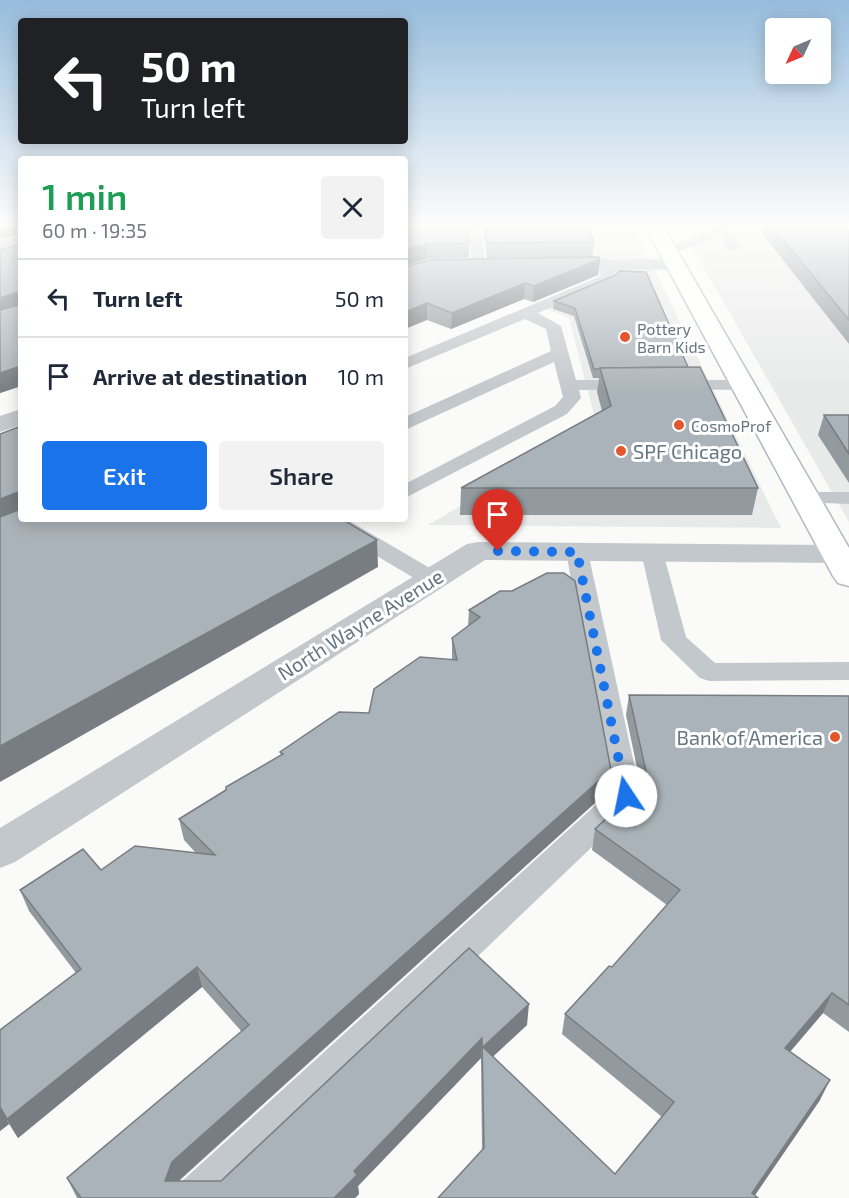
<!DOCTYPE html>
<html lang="en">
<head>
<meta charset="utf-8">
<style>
	:root { --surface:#fff; --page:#f2f2f3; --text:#1f2937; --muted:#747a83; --line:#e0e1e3; --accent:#1a73e8 }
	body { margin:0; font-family:"Exo 2",sans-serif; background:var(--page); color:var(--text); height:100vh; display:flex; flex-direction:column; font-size:22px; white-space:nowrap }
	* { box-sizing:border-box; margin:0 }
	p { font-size:20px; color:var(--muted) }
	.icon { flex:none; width:33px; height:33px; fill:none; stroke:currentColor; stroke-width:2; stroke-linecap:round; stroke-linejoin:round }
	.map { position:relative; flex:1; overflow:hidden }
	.panel { position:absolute; left:18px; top:156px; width:390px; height:366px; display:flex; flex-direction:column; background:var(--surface); border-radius:6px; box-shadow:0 3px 15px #0003 }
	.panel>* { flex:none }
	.banner { position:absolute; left:18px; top:18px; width:390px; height:126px; border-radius:6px; box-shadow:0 3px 15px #0003; background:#202124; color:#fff; overflow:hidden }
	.needle { width:39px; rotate:226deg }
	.controls { position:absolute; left:765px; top:18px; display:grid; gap:12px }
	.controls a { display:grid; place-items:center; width:66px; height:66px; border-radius:6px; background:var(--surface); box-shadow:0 3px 15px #0003; font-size:30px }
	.pin { position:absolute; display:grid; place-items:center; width:51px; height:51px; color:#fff; margin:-62px -26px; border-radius:50% 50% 50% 0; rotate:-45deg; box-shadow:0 0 6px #0007 }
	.pin .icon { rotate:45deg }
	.me { position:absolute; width:66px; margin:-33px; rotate:349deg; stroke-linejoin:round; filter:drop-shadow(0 0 4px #0008) }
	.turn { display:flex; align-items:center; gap:21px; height:126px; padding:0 24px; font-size:27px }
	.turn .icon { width:78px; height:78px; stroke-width:2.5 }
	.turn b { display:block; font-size:42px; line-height:51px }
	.round { display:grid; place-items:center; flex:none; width:63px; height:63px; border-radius:6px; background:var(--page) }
	.headline { display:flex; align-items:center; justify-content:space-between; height:102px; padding:0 24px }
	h1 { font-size:36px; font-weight:600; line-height:45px; color:#1e9e55 }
	.primary-button { display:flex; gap:12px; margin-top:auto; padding:12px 24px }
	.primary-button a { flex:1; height:69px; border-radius:6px; background:var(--accent); color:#fff; font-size:24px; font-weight:600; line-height:69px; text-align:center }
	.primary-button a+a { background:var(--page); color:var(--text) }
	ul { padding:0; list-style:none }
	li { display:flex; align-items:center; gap:18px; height:78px; padding:0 24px; border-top:2px solid var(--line) }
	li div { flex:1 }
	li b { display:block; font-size:22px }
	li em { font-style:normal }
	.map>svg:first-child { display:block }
</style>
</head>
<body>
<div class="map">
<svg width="849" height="1198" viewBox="0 0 849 1198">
	<rect width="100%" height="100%" fill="#fafaf8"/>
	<g fill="#e8e9e9">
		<polygon points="484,226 633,226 781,528 428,525 597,426 569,318 546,309 601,285 589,259 488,259"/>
		<polygon points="738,226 827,226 849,249 849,522 692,247"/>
	</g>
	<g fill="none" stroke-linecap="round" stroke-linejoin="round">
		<g stroke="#b3babf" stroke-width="3">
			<polygon id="secondary" points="645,226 663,226 849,548 849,586 838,583 833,576"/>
		</g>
		<g fill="#c3c8cc" fill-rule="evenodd">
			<polygon points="468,226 480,226 486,266 484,269 474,269 472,266"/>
			<polygon points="718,226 728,226 740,247 738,250 728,250 720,235 673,254 663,254 661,251"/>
			<polygon points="606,262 613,266 616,278 614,281 538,313 561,326 576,380 629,380 638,385 635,389 579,390 581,398 567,414 405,498 405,484 555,406 563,397 554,362 405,430 405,417 551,351 546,329 525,319 405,369 405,358 601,276 599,266"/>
			<polygon points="676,380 742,380 751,385 742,390 670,389 667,385"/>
			<polygon points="805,492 849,492 849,504 798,502 795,498 798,494"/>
			<polygon points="320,519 346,519 440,574 444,579 440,584 424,584 323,524"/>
			<polygon points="577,545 585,547 588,552 641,796 637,804 225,1198 174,1198 180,1183 610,792 566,552 569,547"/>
			<polygon points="652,545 660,547 663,552 686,637 715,663 849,662 849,680 709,681 700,678 661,640 641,552 644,547"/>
		</g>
		<g fill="#c3c8cc" fill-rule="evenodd">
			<polygon points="21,236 21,247 0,253 0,241"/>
			<polygon points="675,259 685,265 682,269 555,272 545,266 555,260"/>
			<polygon points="21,409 21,425 0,432 0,416"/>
			<polygon points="478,542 836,545 847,547 849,558 836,563 485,560 15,862 0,868 0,828 467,544"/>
		</g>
		<use href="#secondary" fill="#fff" fill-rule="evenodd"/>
	</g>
	<g fill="#929a9f">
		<polygon points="21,226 21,386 0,393 0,250 20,244 18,234"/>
		<polygon points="405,226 469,243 469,258 427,259 405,266"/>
		<polygon points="482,226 588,226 594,242 592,257 600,259 598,275 533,302 524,299 451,329 427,320 405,267 584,257 487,258"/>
		<polygon points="763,226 844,226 849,231 849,344 761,232"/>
		<polygon points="616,275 688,367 758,488 752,515 460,515 461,488 602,411 597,392 599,378 593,378 574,316 553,309 554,301"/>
		<polygon points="824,415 849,415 849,483 818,435"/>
		<polygon points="500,591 608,791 179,1181 221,1181 469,948 527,1025 492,1057 615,1174 662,1117 562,1034 565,1014 612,967 667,905 592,850 595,829 641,787 626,715 629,695 849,696 849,1032 823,1013 790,1052 820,1100 755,1195 438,1198 482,1150 481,1058 358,1186 359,1194 355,1198 77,1198 67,1178 242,1032 202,987 18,1138 9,1124 0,1131 0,1030 76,973 29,911 20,890 101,870 196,853 184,840 179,819 281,755 280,752 369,713 452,660 452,638 468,626 469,610"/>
	</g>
	<g fill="#777d82">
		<polygon points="0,226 19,226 20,234 0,239"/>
		<polygon points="427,244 427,259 405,266 405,250"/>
		<polygon points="600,259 598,275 533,302 534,286"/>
		<polygon points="525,283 524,299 451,329 452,313"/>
		<polygon points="18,292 21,309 0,315 0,298"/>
		<polygon points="427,303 427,320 405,329 405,312"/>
		<polygon points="21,366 21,386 0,393 0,373"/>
		<polygon points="20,491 21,496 21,519 0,529 0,499"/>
		<polygon points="377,540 378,567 0,782 0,746"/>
		<polygon points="611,770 608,791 178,1181 165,1181 172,1162"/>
		<polygon points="197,967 202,987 18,1138 7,1119"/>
		<polygon points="832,993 823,1013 776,1068 785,1048"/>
		<polygon points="529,1004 527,1025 483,1066 483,1047"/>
		<polygon points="482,1038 481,1058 358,1186 359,1194 355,1198 334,1198 354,1171"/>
		<polygon points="830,1080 820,1100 753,1198 752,1193"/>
		<polygon points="0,1108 9,1124 0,1131"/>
	</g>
	<g fill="#aab3b9" stroke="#777d82" stroke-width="1.5">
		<polygon points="19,226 21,226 21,238 21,234 18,234"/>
		<polygon points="405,226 468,226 469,243 427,244 405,250"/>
		<polygon points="485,226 588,226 594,242 488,243"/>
		<polygon points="772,226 844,226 849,231 849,320"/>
		<polygon points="21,244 21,366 0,373 0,310 19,305 18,292 0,298 0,250"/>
		<polygon points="599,257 600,259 534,286 525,283 452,313 427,303 405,312 405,267 429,260"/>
		<polygon points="619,271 646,272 688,367 600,368 600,369 594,369 575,308 554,301 616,275"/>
		<polygon points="700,367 758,488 461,488 611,406 600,368"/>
		<polygon points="824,415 849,415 849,454"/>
		<polygon points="21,426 21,491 0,499 0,434"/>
		<polygon points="21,509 21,519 342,519 377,540 0,746 0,517"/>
		<polygon points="547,573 564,573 575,581 611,770 172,1162 165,1181 221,1181 469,948 529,1004 483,1047 615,1174 674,1102 565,1014 609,966 612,967 680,890 595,829 643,785 647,776 629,695 849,696 849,1005 832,993 785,1048 830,1080 752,1193 758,1198 438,1198 484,1148 482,1038 354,1171 357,1175 334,1198 81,1198 67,1178 249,1025 197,967 7,1119 0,1107 0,1030 81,969 20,890 83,849 101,870 135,846 215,855 179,819 226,790 226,787 283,754 280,752 339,712 369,713 374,689 420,657 457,660 452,638 480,617 469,610 500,591 512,591"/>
	</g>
	<linearGradient id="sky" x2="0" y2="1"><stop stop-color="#96bcdc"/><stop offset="0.57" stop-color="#fdfdfc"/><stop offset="1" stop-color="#fdfdfc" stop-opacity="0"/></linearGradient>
	<rect width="849" height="394" fill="url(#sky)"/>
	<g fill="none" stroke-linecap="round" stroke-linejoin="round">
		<polyline stroke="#1a73e8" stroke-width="10" stroke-dasharray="0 18" points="498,551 577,552 626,796"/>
	</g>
	<g fill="#e4572e" stroke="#fff" stroke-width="2">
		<circle cx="625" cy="337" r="6"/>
		<circle cx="679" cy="425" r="6"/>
		<circle cx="621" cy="451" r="6"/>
		<circle cx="835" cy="737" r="6"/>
	</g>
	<g text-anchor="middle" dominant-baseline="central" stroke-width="6" stroke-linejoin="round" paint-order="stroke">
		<g font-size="16" fill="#657683" stroke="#fff" text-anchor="start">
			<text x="637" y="328">Pottery<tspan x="637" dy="18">Barn Kids</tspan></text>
			<text x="691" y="425">CosmoProf</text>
		</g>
		<g font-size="20" fill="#657683" stroke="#fff" text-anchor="start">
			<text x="633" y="451">SPF Chicago</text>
			<text x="823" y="737" text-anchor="end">Bank of America</text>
		</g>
		<g font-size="20" fill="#657683" stroke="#fff">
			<text transform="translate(360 624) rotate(-32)">North Wayne Avenue</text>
		</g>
	</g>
</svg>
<div class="controls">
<a><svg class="needle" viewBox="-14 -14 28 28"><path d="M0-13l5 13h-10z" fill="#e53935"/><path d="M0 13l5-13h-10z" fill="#747a83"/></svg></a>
</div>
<div class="pin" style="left:498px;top:551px;background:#d93025"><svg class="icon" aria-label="arrive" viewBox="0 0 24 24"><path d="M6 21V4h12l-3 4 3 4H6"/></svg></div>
<svg class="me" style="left:626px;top:796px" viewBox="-20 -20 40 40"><circle r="19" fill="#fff"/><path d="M0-13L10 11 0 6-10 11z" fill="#1a73e8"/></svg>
<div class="banner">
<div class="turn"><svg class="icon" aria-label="left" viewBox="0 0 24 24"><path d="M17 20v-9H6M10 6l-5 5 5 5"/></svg><div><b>50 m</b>Turn left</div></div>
</div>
<section class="panel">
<div class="headline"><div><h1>1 min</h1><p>60 m · 19:35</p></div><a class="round"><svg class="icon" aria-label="close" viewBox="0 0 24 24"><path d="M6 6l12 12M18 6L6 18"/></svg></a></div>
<ul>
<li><svg class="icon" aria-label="left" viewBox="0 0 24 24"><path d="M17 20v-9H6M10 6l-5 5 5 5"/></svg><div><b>Turn left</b></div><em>50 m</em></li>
<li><svg class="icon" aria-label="arrive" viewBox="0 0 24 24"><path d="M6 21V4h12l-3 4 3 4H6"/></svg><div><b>Arrive at destination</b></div><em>10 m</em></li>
</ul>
<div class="primary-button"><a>Exit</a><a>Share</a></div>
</section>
</div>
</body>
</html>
